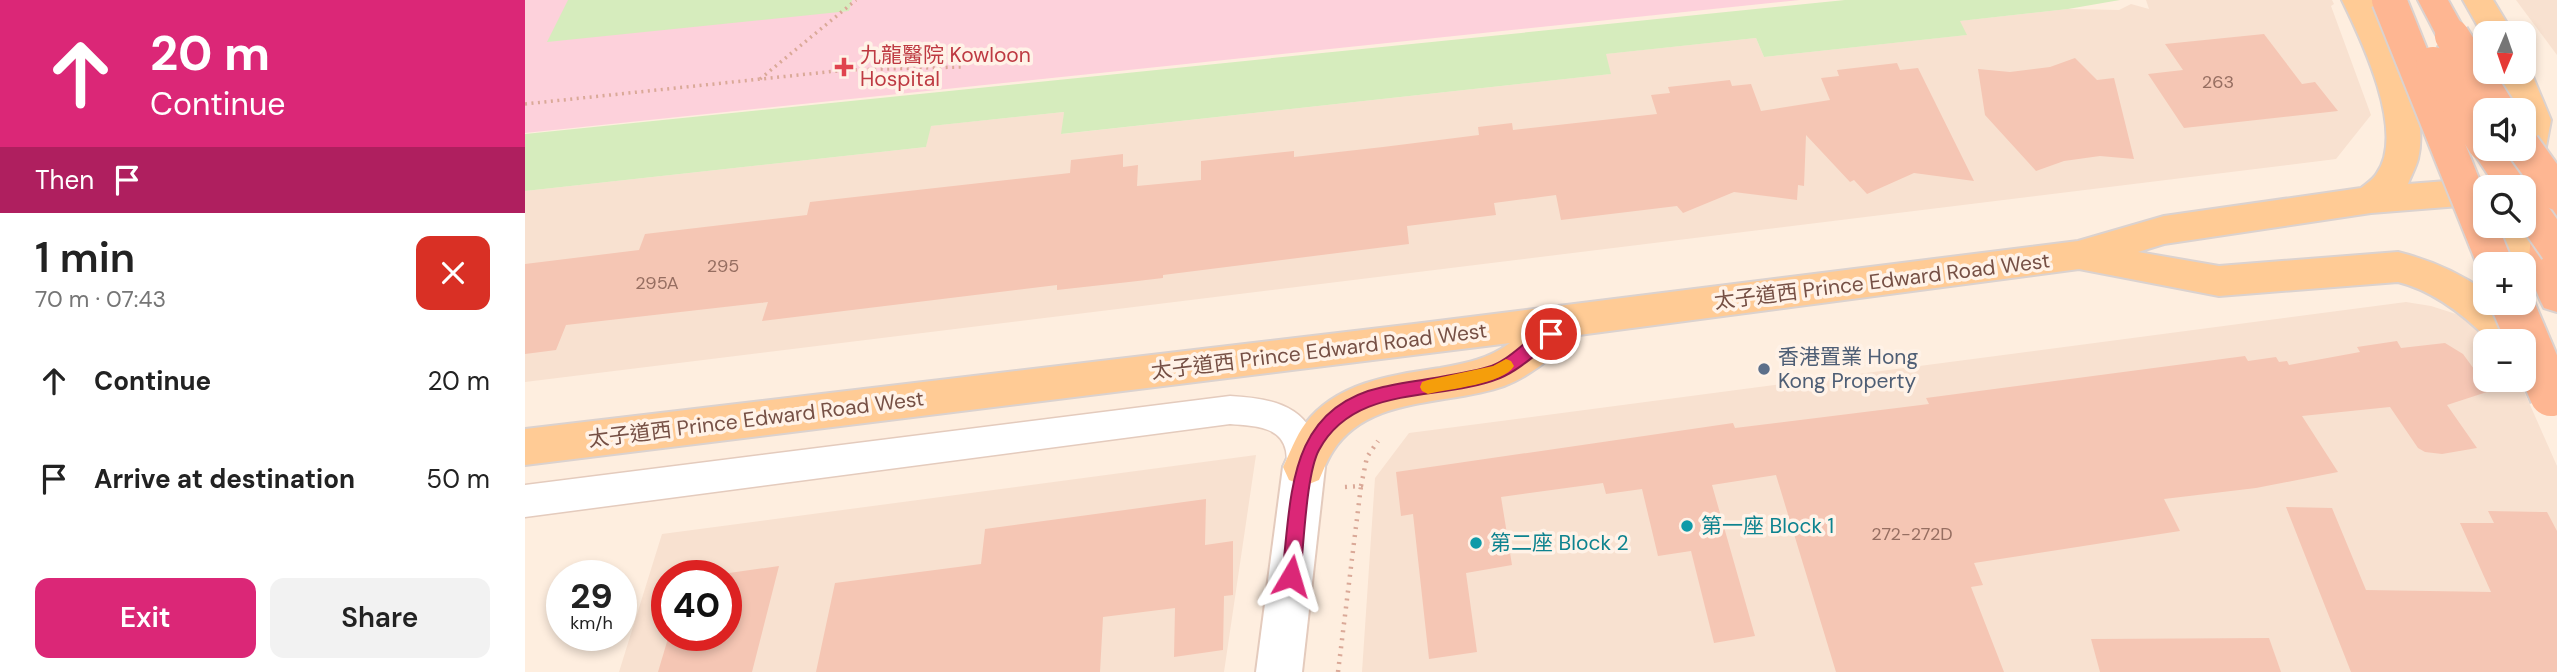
<!DOCTYPE html>
<html lang="en">
<head>
<meta charset="utf-8">
<style>
	:root { --surface:#fff; --page:#f2f2f2; --text:#222; --muted:#767676; --accent:#db2777 }
	body { margin:0; font-family:"DM Sans","Noto Sans TC",sans-serif; background:var(--page); color:var(--text); height:100vh; display:flex; flex-direction:column; font-size:26px; white-space:nowrap }
	* { box-sizing:border-box; margin:0 }
	p { font-size:23px; color:var(--muted) }
	.icon { flex:none; width:38px; height:38px; fill:none; stroke:currentColor; stroke-width:2; stroke-linecap:round; stroke-linejoin:round }
	.map { position:relative; flex:1; overflow:hidden }
	.details { display:flex; flex-direction:column; background:var(--surface); width:525px }
	.details>* { flex:none }
	.top-card { background:#db2777; color:#fff; overflow:hidden }
	.needle { width:46px; rotate:182deg }
	.fabs { position:absolute; left:1948px; top:21px; display:grid; gap:14px }
	.fabs a { display:grid; place-items:center; width:63px; height:63px; border-radius:14px; background:var(--surface); box-shadow:0 4px 10px #0003; font-size:35px }
	.speed { position:absolute; left:21px; top:560px; display:flex; gap:14px; font-size:35px; font-weight:700; text-align:center }
	.speed>* { display:grid; place-content:center; width:91px; height:91px; border-radius:50%; background:var(--surface); box-shadow:0 4px 10px #0003; line-height:1 }
	.speed small { font-size:18px; font-weight:400 }
	.speed .limit { border:10px solid #d22; background:#fff; color:#111 }
	.pin { position:absolute; display:grid; place-items:center; width:60px; height:60px; color:#fff; margin:-30px; border:4px solid #fff; border-radius:50%; box-shadow:0 2px 7px #0007 }
	.me { position:absolute; width:77px; margin:-38px; rotate:7deg; stroke-linejoin:round; filter:drop-shadow(0 0 5px #0008) }
	.turn { display:flex; align-items:center; gap:24px; height:147px; padding:0 35px; font-size:32px }
	.turn .icon { width:91px; height:91px; stroke-width:2.5 }
	.turn b { display:block; font-size:49px; line-height:60px }
	.then { display:flex; align-items:center; height:66px; padding:0 35px; background:#0003; gap:14px; font-size:26px }
	.round { display:grid; place-items:center; flex:none; width:74px; height:74px; border-radius:14px; background:var(--page) }
	.summary { display:flex; align-items:center; justify-content:space-between; height:119px; padding:0 35px }
	h1 { font-size:42px; font-weight:600; line-height:52px }
	.primary-button { display:flex; gap:14px; margin-top:auto; padding:14px 35px }
	.primary-button a { flex:1; height:80px; border-radius:14px; background:var(--accent); color:#fff; font-size:28px; font-weight:600; line-height:80px; text-align:center }
	.primary-button a+a { background:var(--page); color:var(--text) }
	ul { padding:0; list-style:none }
	li { display:flex; align-items:center; gap:21px; height:98px; padding:0 35px }
	li div { flex:1 }
	li b { display:block; font-size:26px }
	li em { font-style:normal }
	main { display:flex; flex:1; min-height:0 }
	.map>svg:first-child { display:block }
</style>
</head>
<body>
<main>
<section class="details">
<div class="top-card">
<div class="turn"><svg class="icon" aria-label="ahead" viewBox="0 0 24 24"><path d="M12 20V5M6 11l6-6 6 6"/></svg><div><b>20 m</b>Continue</div></div>
<div class="then">Then<svg class="icon" aria-label="arrive" viewBox="0 0 24 24"><path d="M6 21V4h12l-3 4 3 4H6"/></svg></div>
</div>
<div class="summary"><div><h1>1 min</h1><p>70 m · 07:43</p></div><a class="round" style="background:#d93025;color:#fff"><svg class="icon" aria-label="close" viewBox="0 0 24 24"><path d="M6 6l12 12M18 6L6 18"/></svg></a></div>
<ul>
<li><svg class="icon" aria-label="ahead" viewBox="0 0 24 24"><path d="M12 20V5M6 11l6-6 6 6"/></svg><div><b>Continue</b></div><em>20 m</em></li>
<li><svg class="icon" aria-label="arrive" viewBox="0 0 24 24"><path d="M6 21V4h12l-3 4 3 4H6"/></svg><div><b>Arrive at destination</b></div><em>50 m</em></li>
</ul>
<div class="primary-button"><a>Exit</a><a>Share</a></div>
</section>
<div class="map">
<svg width="2032" height="672" viewBox="0 0 2032 672">
	<rect width="100%" height="100%" fill="#feeedf"/>
	<g fill="#f8e1d0" fill-rule="evenodd">
		<polygon points="1621,0 1807,0 1809,4 1806,6 1846,115 1811,159 0,382 0,191 401,147 405,126 539,112 537,134 1085,74 1080,54 1231,38 1239,57 1441,35 1434,21 1543,9 1594,10 1606,4 1624,9"/>
		<polygon points="1991,0 2032,0 2032,55"/>
		<polygon points="1881,302 1906,306 1931,314 1955,328 1969,341 1960,341 1960,380 1994,380 2032,466 2032,672 837,672 850,478 884,433"/>
		<path d="M731 455 699 672H94L137 534ZM142 576H201V635H142Z"/>
	</g>
	<polygon fill="#fdd1db" points="0,0 1275,0 0,133"/>
	<g fill="#d6ecbd">
		<polygon points="43,0 327,0 324,11 22,42"/>
		<polygon points="1320,0 1595,0 1543,9 1435,21 1442,35 1239,57 1231,38 1081,54 1086,74 536,134 539,112 406,126 401,147 0,191 0,134"/>
	</g>
	<g fill="#f5c6b4">
		<polygon points="1739,34 1777,84 1790,82 1813,111 1659,128 1623,74 1658,70 1640,44"/>
		<polygon points="1550,58 1572,80 1589,78 1609,159 1575,156 1539,161 1511,171 1460,115 1453,69 1485,72 1525,67"/>
		<polygon points="1372,63 1375,70 1393,68 1449,181 1389,173 1342,194 1329,180 1325,182 1281,135 1279,186 1273,185 1272,200 1209,192 1158,213 1152,206 1036,220 1031,195 969,203 971,215 882,226 884,244 638,275 638,278 604,282 532,290 532,285 237,321 243,302 41,325 31,350 0,354 0,264 114,250 120,234 282,215 285,202 545,173 546,160 598,154 598,167 613,165 612,186 676,180 676,161 769,151 769,157 858,147 954,135 953,127 987,123 988,130 1132,114 1126,95 1145,93 1143,87 1205,80 1207,86 1226,84 1236,111 1305,100 1296,78 1314,76 1312,70"/>
		<polygon points="1872,341 1876,348 1920,343 1938,354 1965,391 1922,405 1952,448 1917,454 1900,452 1893,448 1865,407 1777,416 1813,472 1731,488 1639,499 1655,531 1449,563 1458,585 1446,587 1479,672 1311,672 1251,475 1187,485 1230,636 1189,643 1166,551 1133,556 1117,489 1081,494 1078,483 976,497 987,565 941,573 952,652 904,659 888,514 876,516 871,472 1208,423 1210,428 1404,404 1401,398 1720,356 1723,361 1751,357 1754,362 1762,361 1764,365 1835,352 1832,347"/>
		<polygon points="681,499 680,545 708,541 708,595 699,596 698,650 649,657 650,608 578,617 575,672 291,672 310,583 456,564 460,529"/>
		<polygon points="1761,507 1807,508 1841,590 1966,592 1935,523 1969,523 1963,511 2022,512 2032,531 2032,672 1826,672"/>
		<polygon points="254,566 227,672 133,672 144,635 201,635 201,576 183,576"/>
		<polygon points="1744,638 1756,672 1575,672 1566,639"/>
	</g>
	<g fill="none" stroke-linecap="round" stroke-linejoin="round">
		<g stroke="#e4cbbd" stroke-width="3">
			<path id="minor" d="M705 396C741 398 778 403 791 441 796 454 797 465 791 478L779 482 767 478C763 468 762 461 761 451 756 425 726 426 705 424L0 517V485Z"/>
		</g>
		<g stroke="#e4cbbd" stroke-width="4">
			<polygon id="tertiary" points="779,448 794,454 800,467 777,672 731,672 758,467 764,454"/>
		</g>
		<g stroke="#dbd2cf" stroke-width="4">
			<g id="primary">
				<path d="M1817 0H1847C1870 43 1905 109 1893 159 1891 167 1886 176 1883 184L1960 178 1972 182 1976 187H1960V204L1846 213 1639 244 1613 252 1694 266 1873 252C1905 260 1933 272 1960 291V303C1982 303 1998 322 2007 341L2002 352 1998 353V341H1965C1939 315 1909 291 1873 282L1694 296 1554 269 1054 335C1032 353 1006 376 979 386 923 406 844 395 808 451 802 460 798 471 794 480L779 486 764 480 758 467C765 453 771 436 780 424 812 382 867 375 915 368 942 363 963 359 985 343L0 465V429L889 324 1553 241 1639 216 1836 188C1841 184 1849 179 1852 173 1881 132 1836 39 1817 0Z"/>
				<polygon points="1938,0 1968,0 1988,33 1960,33 1960,39"/>
				<polygon points="1998,63 2006,72 2026,120 2014,184 2009,193 1998,197 1998,187 1981,187 1980,184 1987,149 1998,149 1998,110 1989,110 1974,72 1998,72"/>
				<path d="M1998 214 2005 216C2012 231 2013 266 1998 275V264H1971L1974 226H1998Z"/>
			</g>
		</g>
		<g stroke="#dbd2cf" stroke-width="4">
			<g id="trunk">
				<polygon points="1893,0 1923,0 1943,36 1938,44 1927,47 1916,44"/>
				<polygon points="1960,137 1960,149 1981,149 2008,187 2002,196 1998,198 1998,187 1971,187 1946,149 1951,140"/>
				<path d="M2032 203V312L2019 308C2000 271 1999 243 2019 207Z"/>
			</g>
		</g>
		<g stroke="#daa998" stroke-width="3.5" stroke-dasharray="2 4.5" stroke-linecap="butt">
			<polyline points="235,79 331,0"/>
			<polyline points="0,104 321,70 437,67"/>
		</g>
		<g stroke="#daa998" stroke-width="4.5" stroke-dasharray="2 6" stroke-linecap="butt">
			<polyline points="820,487 836,486 842,457 853,441"/>
			<polyline points="813,672 836,486"/>
		</g>
		<use href="#minor" fill="#fff" fill-rule="evenodd"/>
		<use href="#tertiary" fill="#fff" fill-rule="evenodd"/>
		<use href="#primary" fill="#ffcb95" fill-rule="evenodd"/>
		<use href="#trunk" fill="#feb692" fill-rule="evenodd"/>
		<g stroke="#dbd2cf" stroke-width="38" stroke-linecap="butt">
			<g id="trunk-bridge-far1">
				<polyline points="1864,0 1970,264"/>
				<polyline points="1927,36 1973,110"/>
				<polyline points="1908,64 1960,144"/>
				<polyline points="1998,146 2032,193"/>
				<polyline points="1998,200 2032,249"/>
			</g>
		</g>
		<g stroke="#dbd2cf" stroke-width="46" stroke-linecap="butt">
			<polyline id="trunk-bridge" points="1987,303 2026,395"/>
		</g>
		<use href="#trunk-bridge-far1" stroke="#feb692" stroke-width="34"/>
		<use href="#trunk-bridge" stroke="#feb692" stroke-width="42"/>
	</g>
	<path fill="#db2777" stroke="#8e194d" stroke-width="2" d="M1026 327 1032 329 1034 334 1032 338C1014 351 995 370 975 378 915 402 830 383 794 450 781 474 779 546 775 576L772 582 766 585 760 582 757 576C767 497 761 408 858 387 893 379 929 377 963 367 987 360 1003 335 1026 327Z"/>
	<path fill="#f59e0b" d="M981 359 986 361 989 366C979 384 923 389 903 394L897 391 895 387 897 382 903 380 968 366Z"/>
	<path fill="#e0444e" stroke="#fff2e7" stroke-width="2.5" d="M315.5 56.5h7v7h7v7h-7v7h-7v-7h-7v-7h7z"/>
	<circle fill="#5c6f8a" stroke="#fff2e7" stroke-width="2.5" cx="1239" cy="369" r="7"/>
	<g fill="#0f9aa8" stroke="#fff2e7" stroke-width="2.5">
		<circle cx="1162" cy="526" r="7"/>
		<circle cx="951" cy="543" r="7"/>
	</g>
	<g text-anchor="middle" dominant-baseline="central" stroke-width="7" stroke-linejoin="round" paint-order="stroke">
		<g font-size="18" fill="#966e61">
			<text x="1693" y="82">263</text>
			<text x="198" y="266">295</text>
			<text x="132" y="283">295A</text>
			<text x="1387" y="534">272-272D</text>
		</g>
		<g font-size="21" fill="#be3a42" stroke="#fff2e7" text-anchor="start">
			<text x="335" y="55">九龍醫院 Kowloon<tspan x="335" dy="24">Hospital</tspan></text>
		</g>
		<g font-size="21" fill="#765045" stroke="#fff2e7">
			<text transform="translate(1357 281) rotate(-7)">太子道西 Prince Edward Road West</text>
			<text transform="translate(794 351) rotate(-7)">太子道西 Prince Edward Road West</text>
			<text transform="translate(231 419) rotate(-7)">太子道西 Prince Edward Road West</text>
		</g>
		<g font-size="21" fill="#4e5e75" stroke="#fff2e7" text-anchor="start">
			<text x="1253" y="357">香港置業 Hong<tspan x="1253" dy="24">Kong Property</tspan></text>
		</g>
		<g font-size="21" fill="#0d838f" stroke="#fff2e7" text-anchor="start">
			<text x="1176" y="526">第一座 Block 1</text>
			<text x="965" y="543">第二座 Block 2</text>
		</g>
	</g>
</svg>
<div class="fabs">
<a><svg class="needle" viewBox="-14 -14 28 28"><path d="M0-13l5 13h-10z" fill="#e53935"/><path d="M0 13l5-13h-10z" fill="#767676"/></svg></a>
<a><svg class="icon" aria-label="sound" viewBox="0 0 24 24"><path d="M4 9h4l5-4v14l-5-4H4zM17 9q2 3 0 6"/></svg></a>
<a><svg class="icon" aria-label="search" viewBox="0 0 24 24"><circle cx="10" cy="10" r="6"/><path d="M15 15l6 6"/></svg></a>
<a>+</a>
<a>−</a>
</div>
<div class="speed"><div>29<small>km/h</small></div><div class="limit">40</div></div>
<div class="pin" style="left:1026px;top:334px;background:#d93025"><svg class="icon" aria-label="arrive" viewBox="0 0 24 24"><path d="M6 21V4h12l-3 4 3 4H6"/></svg></div>
<svg class="me" style="left:766px;top:576px" viewBox="-20 -20 40 40"><path d="M0-17L14 15 0 8-14 15z" fill="#db2777" stroke="#fff" stroke-width="4"/></svg>
</div>
</main>
</body>
</html>
